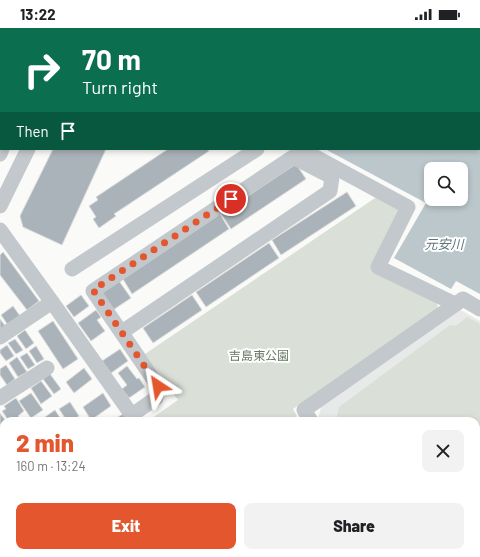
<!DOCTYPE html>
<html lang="en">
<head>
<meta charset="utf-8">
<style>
	:root { --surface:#fff; --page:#f2f2f2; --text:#202124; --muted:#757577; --accent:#e4572e }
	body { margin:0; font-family:Barlow,"Noto Sans JP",sans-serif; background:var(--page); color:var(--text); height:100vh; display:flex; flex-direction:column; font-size:15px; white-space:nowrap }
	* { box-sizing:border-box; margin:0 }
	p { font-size:13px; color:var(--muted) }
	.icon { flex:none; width:22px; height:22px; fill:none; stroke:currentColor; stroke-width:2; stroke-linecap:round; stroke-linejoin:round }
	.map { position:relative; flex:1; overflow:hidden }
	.drawer { position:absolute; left:0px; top:389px; width:480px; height:140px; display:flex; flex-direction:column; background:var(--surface); border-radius:12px 12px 0 0; box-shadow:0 2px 6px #0003 }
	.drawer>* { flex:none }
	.top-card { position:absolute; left:0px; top:0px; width:480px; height:122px; box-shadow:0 2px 6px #0003; background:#0b6e4f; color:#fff; overflow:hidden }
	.fabs { position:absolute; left:424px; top:134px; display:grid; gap:8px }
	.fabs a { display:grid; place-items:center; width:44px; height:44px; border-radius:8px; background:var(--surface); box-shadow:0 2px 6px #0003; font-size:20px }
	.pin { position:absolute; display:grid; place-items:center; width:34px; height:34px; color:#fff; margin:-17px; border:2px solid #fff; border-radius:50%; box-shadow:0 1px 4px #0007 }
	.me { position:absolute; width:44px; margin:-22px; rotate:327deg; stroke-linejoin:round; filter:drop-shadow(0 0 3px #0008) }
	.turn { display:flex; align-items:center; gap:14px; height:84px; padding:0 16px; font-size:18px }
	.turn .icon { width:52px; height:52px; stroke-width:2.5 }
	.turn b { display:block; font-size:28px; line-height:34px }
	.then { display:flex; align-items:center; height:38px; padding:0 16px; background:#0003; gap:8px; font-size:15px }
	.round { display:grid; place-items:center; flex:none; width:42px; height:42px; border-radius:8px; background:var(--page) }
	.head { display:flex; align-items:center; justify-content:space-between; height:68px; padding:0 16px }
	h1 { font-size:24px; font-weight:800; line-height:30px; color:var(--accent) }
	.primary-button { display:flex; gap:8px; margin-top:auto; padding:8px 16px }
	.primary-button a { flex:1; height:46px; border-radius:8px; background:var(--accent); color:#fff; font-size:16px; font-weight:800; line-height:46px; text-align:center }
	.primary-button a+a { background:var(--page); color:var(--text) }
	.status { display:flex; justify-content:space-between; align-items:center; height:28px; padding:0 20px; background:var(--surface); direction:ltr }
	.status svg { height:11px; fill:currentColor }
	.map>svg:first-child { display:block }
</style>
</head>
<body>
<div class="status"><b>13:22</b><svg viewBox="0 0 49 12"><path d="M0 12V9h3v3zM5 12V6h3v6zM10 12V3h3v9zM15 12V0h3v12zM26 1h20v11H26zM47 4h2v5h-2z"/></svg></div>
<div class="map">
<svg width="480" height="529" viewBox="0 0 480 529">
	<rect width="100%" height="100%" fill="#fafaf8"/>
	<polygon fill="#e8e9e9" points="459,281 480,293 480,529 464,529 461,525 476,525 476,393 319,393 318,392 321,379"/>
	<g fill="#dadfd7">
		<polygon points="378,168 402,181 371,239 437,272 438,283 293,381 297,388 290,393 148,393 178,372 145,326"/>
		<polygon points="467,289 480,296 480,443 476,445 476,393 336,393 339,379 450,297 456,298"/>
	</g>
	<path fill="#bbc7cb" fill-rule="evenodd" d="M123 0H480V266L456 253 451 261 394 230 426 175 325 121H479V1H123ZM431 141H461V171H431Z"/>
	<g fill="#aab3b9" stroke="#dcdcda">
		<polygon points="53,121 106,121 62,217 23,199 20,188"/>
		<polygon points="168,121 208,121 209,123 114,186 116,188 99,200 93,191 96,189 89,178 98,172 96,169"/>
		<polygon points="296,136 306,151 231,201 221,186"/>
		<polygon points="347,164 356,178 281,227 272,212"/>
		<polygon points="220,186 229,201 132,266 123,251"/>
		<polygon points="269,215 279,230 206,279 196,264"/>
		<polygon points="3,224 39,273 27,282 0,247 0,227"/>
		<polygon points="119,253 131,270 113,282 101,265"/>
		<polygon points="81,267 89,278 74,289 66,278"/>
		<polygon points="192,267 202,282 153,315 143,300"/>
		<polygon points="13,278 20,288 8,297 1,287"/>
		<polygon points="96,282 101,289 97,292 105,303 91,313 78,295"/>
		<polygon points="0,291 6,299 0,303"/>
		<polygon points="53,293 78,331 63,341 38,303"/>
		<polygon points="25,302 34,315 26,321 17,308"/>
		<polygon points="15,311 23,322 16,326 8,315"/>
		<polygon points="7,317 14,328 6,333 0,325 0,322"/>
		<polygon points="36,318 44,331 37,335 29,323"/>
		<polygon points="120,321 128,333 111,345 102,333"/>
		<polygon points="27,325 35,337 28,341 20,329"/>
		<polygon points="17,329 27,344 18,349 9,335"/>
		<polygon points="6,337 15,351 7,357 0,347 0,341"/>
		<polygon points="127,338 137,351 139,350 145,359 129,370 122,361 127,357 118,345"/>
		<polygon points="84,340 92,351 74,365 66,354"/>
		<polygon points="50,346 61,361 54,366 43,351"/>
		<polygon points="41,353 52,368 41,376 31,360"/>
		<polygon points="31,365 43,382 31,390 19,373"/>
		<polygon points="103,365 111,378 91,392 83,379"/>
		<polygon points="16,370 24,383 18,388 19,389 14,393 9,393 2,383 6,381 4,378"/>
		<polygon points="70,374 79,388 71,393 67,393 59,381"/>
		<polygon points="55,382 62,393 47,393 45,389"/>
		<polygon points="0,385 5,392 0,396"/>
		<polygon points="123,386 128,393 114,393 113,392"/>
		<polygon points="4,398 4,410 0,413 0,401"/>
		<polygon points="4,416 4,437 0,431 0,419"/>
		<polygon points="2,451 4,453 4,465 0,468 0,453"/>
		<polygon points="4,471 4,483 0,477 0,474"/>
		<polygon points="0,479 4,485 0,488"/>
		<polygon points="4,511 4,525 14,525 16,527 13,529 2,529 0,526 0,513"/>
		<polygon points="71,525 90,525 84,529 71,529 69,526"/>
		<polygon points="102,525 106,529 96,529"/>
		<polygon points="178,525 201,525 195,529 179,529 177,526"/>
		<polygon points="243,525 251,525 246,529"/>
		<polygon points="301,525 340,525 334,529 296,529"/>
		<polygon points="398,525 432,525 432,529 401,529"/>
	</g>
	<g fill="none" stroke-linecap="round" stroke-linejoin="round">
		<g stroke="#c3c8cc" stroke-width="15">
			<polyline points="62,1 62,0"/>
			<polyline points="86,1 86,0"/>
			<polyline points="301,121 408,179 378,239 455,276"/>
			<polyline points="0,126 2,121"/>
			<polyline points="0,178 28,121"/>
			<polyline points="0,202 52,274 136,393"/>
			<polyline points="72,241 257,121"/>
			<polyline points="122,304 330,163 332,149 293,129 93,263 158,358 156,370 132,387"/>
			<polyline points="0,309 52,274"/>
			<polyline points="0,370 47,340"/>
			<polyline points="311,393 304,382 463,271 480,281"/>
			<polyline points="0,436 4,443"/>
			<polyline points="0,500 4,498"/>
			<polyline points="59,525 61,529"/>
			<polyline points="219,525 222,529"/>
			<polyline points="232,525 235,529"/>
			<polyline points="155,529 161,525"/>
			<polyline points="352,529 357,525"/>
		</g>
	</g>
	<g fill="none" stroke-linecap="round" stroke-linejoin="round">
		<polyline stroke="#e4572e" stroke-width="7" stroke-dasharray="0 12.6" points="158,358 93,262 231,171"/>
	</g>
	<g text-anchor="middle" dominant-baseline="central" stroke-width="4" stroke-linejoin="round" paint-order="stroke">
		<g font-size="12" fill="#687a64" stroke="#fff">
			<text x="259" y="327">吉島東公園</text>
		</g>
		<g font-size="13" font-style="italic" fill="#60757c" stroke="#fff">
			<text x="444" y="216">元安川</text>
		</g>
	</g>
</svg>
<div class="fabs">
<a><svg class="icon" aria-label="search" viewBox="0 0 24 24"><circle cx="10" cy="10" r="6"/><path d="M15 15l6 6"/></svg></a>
</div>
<div class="pin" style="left:231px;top:171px;background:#d93025"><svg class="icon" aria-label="arrive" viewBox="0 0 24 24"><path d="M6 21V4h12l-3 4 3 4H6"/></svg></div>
<svg class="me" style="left:158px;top:358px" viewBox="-20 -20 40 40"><path d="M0-17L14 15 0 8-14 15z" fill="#e4572e" stroke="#fff" stroke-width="4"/></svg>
<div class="top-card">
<div class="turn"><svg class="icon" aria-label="right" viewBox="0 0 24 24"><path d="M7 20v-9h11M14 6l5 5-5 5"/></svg><div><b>70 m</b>Turn right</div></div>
<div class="then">Then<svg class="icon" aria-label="arrive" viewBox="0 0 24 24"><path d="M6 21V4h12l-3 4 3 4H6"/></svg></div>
</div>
<section class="drawer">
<div class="head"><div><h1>2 min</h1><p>160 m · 13:24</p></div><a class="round"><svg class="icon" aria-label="close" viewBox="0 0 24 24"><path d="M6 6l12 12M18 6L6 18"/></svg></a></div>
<div class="primary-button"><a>Exit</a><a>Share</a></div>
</section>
</div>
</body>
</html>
